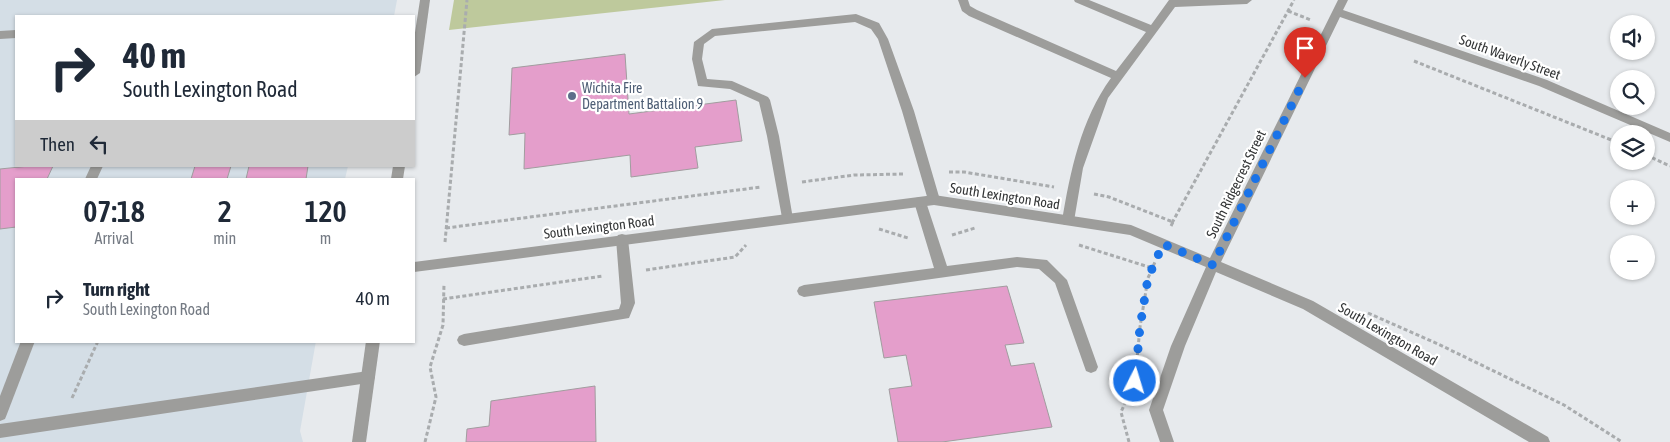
<!DOCTYPE html>
<html lang="en">
<head>
<meta charset="utf-8">
<style>
	:root { --surface:#fff; --page:#f6f6f7; --text:#1f2937; --muted:#747a83 }
	body { margin:0; font-family:"Asap Condensed",sans-serif; background:var(--page); color:var(--text); height:100vh; display:flex; flex-direction:column; font-size:19px; white-space:nowrap }
	* { box-sizing:border-box; margin:0 }
	p { font-size:16px; color:var(--muted) }
	.icon { flex:none; width:28px; height:28px; fill:none; stroke:currentColor; stroke-width:2; stroke-linecap:round; stroke-linejoin:round }
	.map { position:relative; flex:1; overflow:hidden }
	.drawer { position:absolute; left:15px; top:178px; width:400px; height:165px; display:flex; flex-direction:column; background:var(--surface); border-radius:0px; box-shadow:0 1px 4px #0004 }
	.drawer>* { flex:none }
	.banner { position:absolute; left:15px; top:15px; width:400px; height:152px; border-radius:0px; box-shadow:0 1px 4px #0004; background:#fff; color:var(--text); overflow:hidden }
	.fabs { position:absolute; left:1610px; top:15px; display:grid; gap:10px }
	.fabs a { display:grid; place-items:center; width:45px; height:45px; border-radius:50%; background:var(--surface); box-shadow:0 1px 4px #0004; font-size:25px }
	.pin { position:absolute; display:grid; place-items:center; width:42px; height:42px; color:#fff; margin:-51px -21px; border-radius:50% 50% 50% 0; rotate:-45deg; box-shadow:0 0 5px #0007 }
	.pin .icon { rotate:45deg }
	.me { position:absolute; width:55px; margin:-28px; rotate:5deg; stroke-linejoin:round; filter:drop-shadow(0 0 4px #0008) }
	.turn { display:flex; align-items:center; gap:18px; height:105px; padding:0 25px; font-size:22px }
	.turn .icon { width:65px; height:65px; stroke-width:2.5 }
	.turn b { display:block; font-size:35px; line-height:42px }
	.then { display:flex; align-items:center; height:48px; padding:0 25px; background:#0003; gap:10px; font-size:19px }
	.eta { display:flex; justify-content:space-evenly; align-items:center; height:85px; text-align:center }
	.eta b { font-size:30px; font-weight:600; line-height:35px }
	ul { padding:0; list-style:none }
	li { display:flex; align-items:center; gap:15px; height:70px; padding:0 25px }
	li div { flex:1 }
	li b { display:block; font-size:19px }
	li em { font-style:normal }
	.map>svg:first-child { display:block }
</style>
</head>
<body>
<div class="map">
<svg width="1670" height="442" viewBox="0 0 1670 442">
	<rect width="100%" height="100%" fill="#e7eaed"/>
	<polygon fill="#d4dee6" points="0,0 397,0 394,16 16,16 16,166 348,166 345,179 16,179 16,341 316,341 300,431 303,442 0,442"/>
	<polygon fill="#bec99c" points="454,0 725,0 449,30"/>
	<g fill="#e49ecb" stroke="#a19d9f">
		<polygon points="625,54 629,114 736,100 742,141 695,147 698,168 631,177 630,155 524,169 525,133 509,135 512,68"/>
		<polygon points="29,166 53,166 47,179 16,179 16,227 0,229 0,169"/>
		<polygon points="195,166 231,166 227,179 191,179"/>
		<polygon points="249,166 308,166 306,179 246,179"/>
		<polygon points="1007,286 1024,343 1005,345 1011,366 1034,363 1052,427 942,442 898,442 889,389 912,386 906,355 884,358 874,302"/>
		<polygon points="595,386 596,442 466,442 467,429 489,426 491,401"/>
	</g>
	<g fill="none" stroke-linecap="round" stroke-linejoin="round">
		<g stroke="#a9acae" stroke-width="3" stroke-dasharray="4 2.5" stroke-linecap="butt">
			<polyline points="1288,11 1311,20"/>
			<polyline points="1414,61 1619,143"/>
			<polyline points="1646,155 1670,166"/>
			<polyline points="949,172 964,172 1054,187"/>
			<polyline points="802,182 854,175 905,174"/>
			<polyline points="1094,194 1109,197 1173,222 1171,226"/>
			<polyline points="1172,223 1294,0"/>
			<polyline points="446,228 761,187"/>
			<polyline points="879,229 908,238"/>
			<polyline points="952,235 975,228"/>
			<polyline points="445,242 467,0"/>
			<polyline points="1079,245 1152,268"/>
			<polyline points="646,270 735,257 746,245"/>
			<polyline points="443,299 603,276"/>
			<polyline points="1368,313 1438,344 1564,405 1622,442"/>
			<polyline points="72,398 98,341"/>
			<polyline points="425,442 436,397 430,367 443,325 444,284"/>
			<polyline points="1129,442 1121,412 1135,381 1140,327 1148,278 1155,262"/>
		</g>
		<g fill="#9d9d9b" fill-rule="evenodd">
			<path d="M958 0H968L970 6 977 10 1116 71 1146 32 1075 2 1074 0H1089L1151 25 1169 0H1252L1247 4 1175 7 1108 98 1083 168 1074 221 1072 225H1064L1062 221C1070 172 1081 119 1111 78L969 16 962 11Z"/>
			<polygon points="856,14 879,23 888,39 914,111 940,200 938,204 930,204 928,200 902,111 878,39 871,29 855,22 715,36 704,44 702,59 707,79 732,81 768,97 770,100 779,136 793,219 791,223 783,223 767,136 759,102 730,89 698,86 692,59 694,42 712,29"/>
			<polygon points="16,30 16,38 0,39 0,31"/>
			<polygon points="91,166 103,166 97,179 85,179"/>
			<polygon points="920,197 924,198 926,202 947,266 1017,257 1047,260 1067,280 1098,367 1096,371 1091,373 1086,371 1055,283 1039,269 1017,267 804,297 799,295 797,291 799,287 804,285 934,268 914,202 916,198"/>
			<polygon points="622,234 626,235 628,239 635,303 629,318 464,346 459,344 457,340 459,336 464,334 619,309 621,303 616,239 618,235"/>
			<polygon points="21,341 35,341 7,414 5,419 0,421 0,396"/>
			<polygon points="368,371 373,372 375,377 373,382 368,383 0,438 0,424"/>
		</g>
		<polygon fill="#9d9d9b" fill-rule="evenodd" points="1338,0 1348,0 1343,10 1547,80 1670,133 1670,142 1539,86 1340,17 1221,262 1313,301 1548,437 1550,442 1529,442 1303,309 1216,272 1185,346 1163,410 1174,442 1160,442 1149,410 1171,346 1206,267 1130,235 934,205 414,272 414,262 934,195 1131,225 1210,258"/>
		<g fill="#9d9d9b" fill-rule="evenodd">
			<polygon points="420,0 430,0 420,73 414,77 414,39"/>
			<polygon points="393,166 405,166 403,179 391,179"/>
			<polygon points="366,341 380,341 366,442 352,442"/>
		</g>
	</g>
	<g fill="none" stroke-linecap="round" stroke-linejoin="round">
		<polyline stroke="#1a73e8" stroke-width="9" stroke-dasharray="0 16.2" points="1135,381 1140,327 1148,278 1163,244 1213,265 1305,78"/>
	</g>
	<circle fill="#5c6f8a" stroke="#fff" stroke-width="2" cx="572" cy="96" r="5"/>
	<g text-anchor="middle" dominant-baseline="central" stroke-width="4.5" stroke-linejoin="round" paint-order="stroke">
		<g font-size="14" fill="#333536" stroke="#fff">
			<text transform="translate(1510 57) rotate(20)">South Waverly Street</text>
			<text transform="translate(1236 184) rotate(-64)">South Ridgecrest Street</text>
			<text transform="translate(1005 196) rotate(9)">South Lexington Road</text>
			<text transform="translate(599 227) rotate(-7)">South Lexington Road</text>
			<text transform="translate(1388 334) rotate(30)">South Lexington Road</text>
		</g>
		<g font-size="14" fill="#4e5e75" stroke="#fff" text-anchor="start">
			<text x="582" y="88">Wichita Fire<tspan x="582" dy="16">Department Battalion 9</tspan></text>
		</g>
	</g>
</svg>
<div class="fabs">
<a><svg class="icon" aria-label="sound" viewBox="0 0 24 24"><path d="M4 9h4l5-4v14l-5-4H4zM17 9q2 3 0 6"/></svg></a>
<a><svg class="icon" aria-label="search" viewBox="0 0 24 24"><circle cx="10" cy="10" r="6"/><path d="M15 15l6 6"/></svg></a>
<a><svg class="icon" aria-label="layers" viewBox="0 0 24 24"><path d="M12 4l9 5-9 5-9-5zM3 14l9 5 9-5"/></svg></a>
<a>+</a>
<a>−</a>
</div>
<div class="pin" style="left:1305px;top:78px;background:#d93025"><svg class="icon" aria-label="arrive" viewBox="0 0 24 24"><path d="M6 21V4h12l-3 4 3 4H6"/></svg></div>
<svg class="me" style="left:1135px;top:381px" viewBox="-20 -20 40 40"><circle r="17" fill="#1a73e8" stroke="#fff" stroke-width="3"/><path d="M0-11L8 9 0 5-8 9z" fill="#fff"/></svg>
<div class="banner">
<div class="turn"><svg class="icon" aria-label="right" viewBox="0 0 24 24"><path d="M7 20v-9h11M14 6l5 5-5 5"/></svg><div><b>40 m</b>South Lexington Road</div></div>
<div class="then">Then<svg class="icon" aria-label="left" viewBox="0 0 24 24"><path d="M17 20v-9H6M10 6l-5 5 5 5"/></svg></div>
</div>
<section class="drawer">
<div class="eta">
<div><b>07:18</b><p>Arrival</p></div>
<div><b>2</b><p>min</p></div>
<div><b>120</b><p>m</p></div>
</div>
<ul>
<li><svg class="icon" aria-label="right" viewBox="0 0 24 24"><path d="M7 20v-9h11M14 6l5 5-5 5"/></svg><div><b>Turn right</b><p>South Lexington Road</p></div><em>40 m</em></li>
</ul>
</section>
</div>
</body>
</html>
